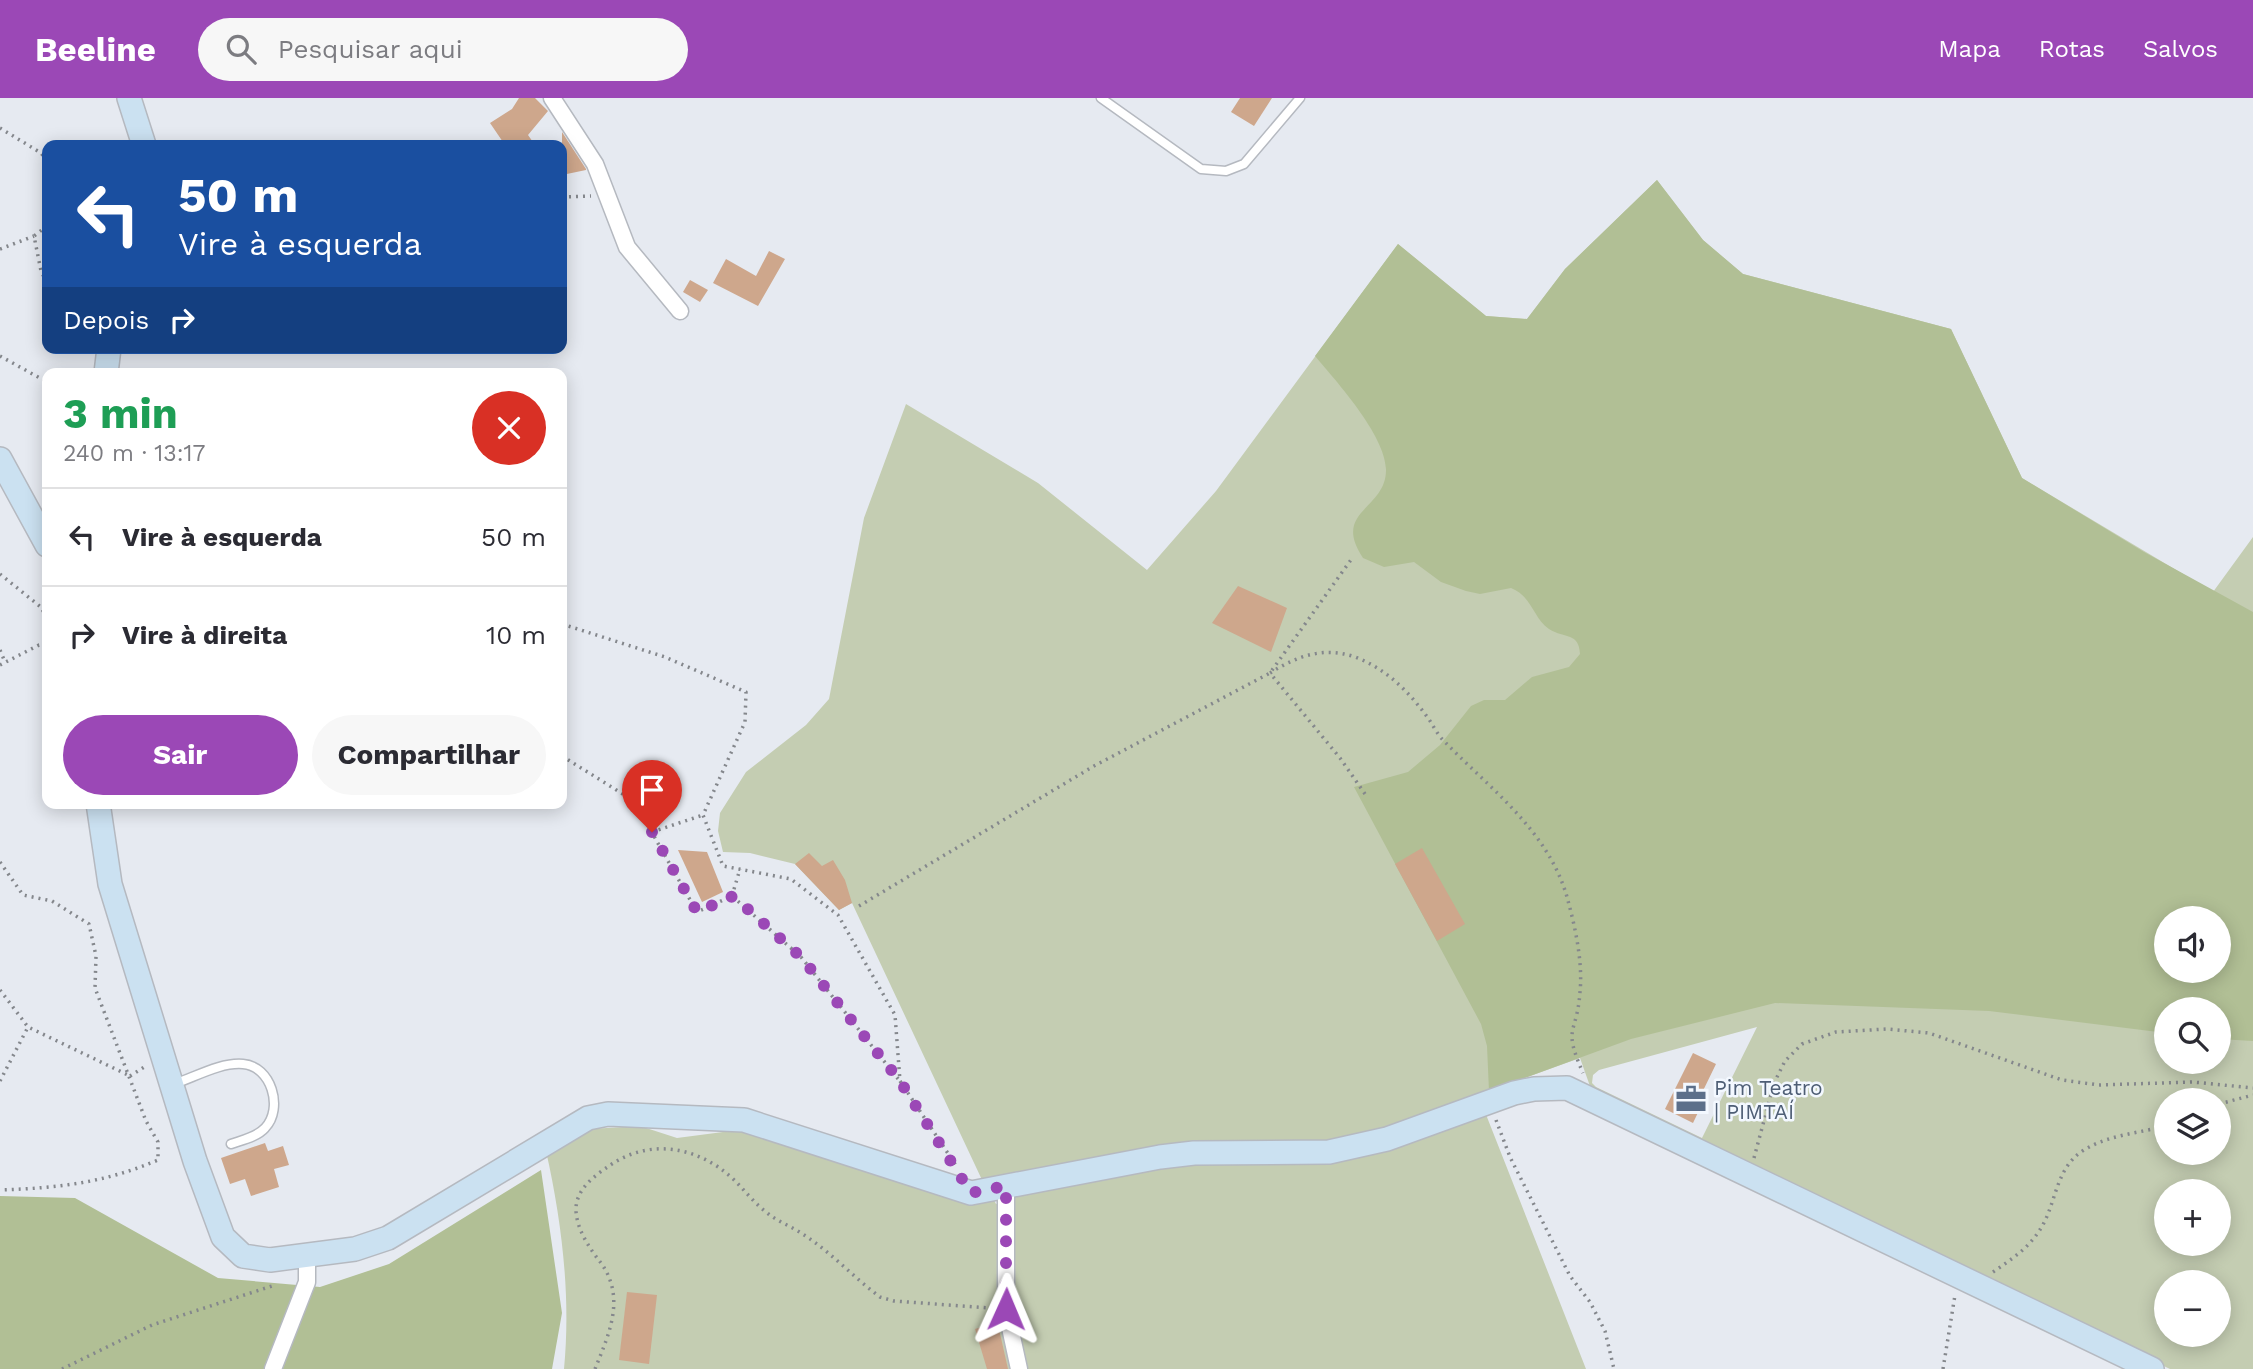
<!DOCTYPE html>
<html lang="pt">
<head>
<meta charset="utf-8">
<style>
	:root { --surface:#fff; --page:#f7f7f7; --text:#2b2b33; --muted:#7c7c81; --line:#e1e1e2; --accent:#9b48b6 }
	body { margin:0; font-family:"Work Sans",sans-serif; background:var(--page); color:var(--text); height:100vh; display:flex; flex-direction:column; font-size:26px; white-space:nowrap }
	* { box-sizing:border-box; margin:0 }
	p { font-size:23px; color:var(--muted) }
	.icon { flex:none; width:38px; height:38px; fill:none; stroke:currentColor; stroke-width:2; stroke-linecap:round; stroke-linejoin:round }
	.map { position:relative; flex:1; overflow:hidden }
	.details { position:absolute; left:42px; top:270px; width:525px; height:441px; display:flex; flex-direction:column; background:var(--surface); border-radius:14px; box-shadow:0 4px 18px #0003 }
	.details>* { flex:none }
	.hud { position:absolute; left:42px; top:42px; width:525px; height:214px; border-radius:14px; box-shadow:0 4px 18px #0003; background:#1a4fa0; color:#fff; overflow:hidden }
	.controls { position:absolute; left:2154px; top:808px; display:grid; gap:14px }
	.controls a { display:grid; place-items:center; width:77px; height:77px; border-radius:50%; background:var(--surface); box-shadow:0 4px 18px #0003; font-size:35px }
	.pin { position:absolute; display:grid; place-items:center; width:60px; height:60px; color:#fff; margin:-72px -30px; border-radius:50% 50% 50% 0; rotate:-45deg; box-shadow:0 0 7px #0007 }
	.pin .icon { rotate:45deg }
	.me { position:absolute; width:77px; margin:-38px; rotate:1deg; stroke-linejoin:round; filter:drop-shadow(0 0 5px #0008) }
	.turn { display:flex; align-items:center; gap:24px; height:147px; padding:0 21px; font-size:32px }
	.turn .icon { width:91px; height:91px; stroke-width:2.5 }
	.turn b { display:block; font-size:49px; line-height:60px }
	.then { display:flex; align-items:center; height:66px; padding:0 21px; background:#0003; gap:14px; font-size:26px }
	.round { display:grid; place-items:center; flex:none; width:74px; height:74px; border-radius:37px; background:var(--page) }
	.summary { display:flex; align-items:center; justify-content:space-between; height:119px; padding:0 21px }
	h1 { font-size:42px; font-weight:700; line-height:52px; color:#1e9e55 }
	.cta { display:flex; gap:14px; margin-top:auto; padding:14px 21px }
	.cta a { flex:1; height:80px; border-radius:42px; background:var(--accent); color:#fff; font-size:28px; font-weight:700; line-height:80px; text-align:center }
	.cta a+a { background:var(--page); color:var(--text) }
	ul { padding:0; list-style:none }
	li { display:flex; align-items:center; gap:21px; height:98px; padding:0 21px; border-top:2px solid var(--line) }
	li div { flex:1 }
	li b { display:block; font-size:26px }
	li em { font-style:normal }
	header { display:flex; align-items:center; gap:42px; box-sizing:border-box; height:98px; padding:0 35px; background:var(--accent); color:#fff }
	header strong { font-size:33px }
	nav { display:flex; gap:38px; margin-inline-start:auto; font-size:24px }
	.search { width:490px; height:63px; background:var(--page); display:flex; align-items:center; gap:18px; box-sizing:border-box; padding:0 24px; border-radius:38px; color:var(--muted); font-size:26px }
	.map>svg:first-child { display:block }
</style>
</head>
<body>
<header>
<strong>Beeline</strong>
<div class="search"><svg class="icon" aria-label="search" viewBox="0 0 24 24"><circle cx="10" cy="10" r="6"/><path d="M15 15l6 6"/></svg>Pesquisar aqui</div>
<nav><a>Mapa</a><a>Rotas</a><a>Salvos</a></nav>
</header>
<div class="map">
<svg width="2253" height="1271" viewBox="0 0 2253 1271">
	<rect width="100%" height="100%" fill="#e6eaf1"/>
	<g fill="#c4cdb2" fill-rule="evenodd">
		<path d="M1657 82 1703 142 1743 176 1951 231 2022 380 2213 494 2253 439V1271H2170L1591 991 1580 960 1405 1023 1340 1042 1259 1044 983 1084 852 805 839 812 795 766 750 755 723 754 718 733 720 715 746 674 806 627 829 601 864 420 906 306 1038 385 1147 472 1216 393 1398 146 1486 218 1527 221 1565 171ZM2166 821H2219V873H2166ZM2166 912H2219V964H2166ZM1757 929 1702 1040 1596 989 1592 985 1593 977 1599 972ZM2166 1003H2219V1055H2166ZM2166 1094H2219V1146H2166ZM2166 1185H2219V1237H2166Z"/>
		<path d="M1485 1014 1586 1271H564C571 1199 562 1124 546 1053L590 1031 640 1028 677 1040 746 1031 993 1100 996 1106 1013 1103V1097L1040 1094 1042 1089 1121 1073 1244 1060Z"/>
	</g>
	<g fill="#b1bf95" fill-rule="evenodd">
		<path d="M1657 82 1703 142 1743 176 1951 231 2022 380 2144 454 2253 514V943L2219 941V912H2166V935L1989 913 1775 905 1631 941 1489 993 1487 948 1481 926 1354 689 1408 674 1440 647 1471 608 1484 602H1505L1532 579 1569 569 1580 556C1579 534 1565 541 1549 531 1533 520 1532 498 1511 490L1480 496 1466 493 1441 484 1414 464 1384 469 1363 460C1331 412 1387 412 1386 371 1385 337 1337 284 1315 258L1398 146 1486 218 1527 221 1565 171ZM2166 821H2219V873H2166Z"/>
		<polygon points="541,1072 562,1215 552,1271 0,1271 0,1098 75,1100 218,1180 320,1189 389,1166"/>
	</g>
	<g fill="#cea78c">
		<polygon points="519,0 535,0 548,13 528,37 535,47 505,47 490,25 512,11"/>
		<polygon points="1240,0 1272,0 1254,28 1231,14"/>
		<polygon points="562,34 586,71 586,72 562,77"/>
		<polygon points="769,153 785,161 758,208 713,185 726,161 756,178"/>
		<polygon points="690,182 708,192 700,204 683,194"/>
		<polygon points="1238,488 1287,510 1271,554 1212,525"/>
		<polygon points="1422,750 1465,826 1437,843 1395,766"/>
		<polygon points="678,752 707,754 723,794 702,804"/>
		<polygon points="809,755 822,768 833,762 845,782 852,805 839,812 795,766"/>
		<polygon points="1693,955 1716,966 1699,1001 1703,1004 1693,1025 1665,1011"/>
		<polygon points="265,1045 268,1053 283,1048 289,1067 274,1071 279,1089 251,1098 245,1081 230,1086 221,1060"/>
		<polygon points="627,1194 657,1197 649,1266 619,1262"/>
		<polygon points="997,1224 1001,1240 1008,1271 987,1271 975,1231"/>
	</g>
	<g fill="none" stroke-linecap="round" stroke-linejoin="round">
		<g stroke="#b5b9c0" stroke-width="11">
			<g id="lane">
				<polyline points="1101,0 1201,71 1226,73 1244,66 1300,0"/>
				<path d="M174 986C195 979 221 964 243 966 271 968 284 1010 265 1030 257 1039 242 1042 231 1046"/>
			</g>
		</g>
		<g stroke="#b5b9c0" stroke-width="19">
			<g id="street">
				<polyline points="552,0 595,66 627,149 680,213"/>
				<polyline points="1006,1088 1006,1211 1019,1271"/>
				<polyline points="273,1271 307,1184 307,1159"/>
			</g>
		</g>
		<g stroke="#b5b9c0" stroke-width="26">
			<g id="secondary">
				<polyline points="129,0 144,47"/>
				<polyline points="106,275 109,250"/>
				<polyline points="0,361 47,447"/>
				<polyline points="98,705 110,786 195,1063 223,1139 243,1158 270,1162 355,1151 388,1140 588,1020 608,1016 744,1022 971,1095 1160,1059 1194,1055 1329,1054 1387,1041 1514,995 1534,991 1567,990 2152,1271"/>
			</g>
		</g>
		<g stroke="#84878c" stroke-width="3.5" stroke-dasharray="2 5" stroke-linecap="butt">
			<polyline points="0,30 41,55 47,63"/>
			<polyline points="562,99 591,98"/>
			<polyline points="47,128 34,138 41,173 47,185"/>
			<polyline points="0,151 34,138"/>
			<polyline points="0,258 47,284"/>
			<polyline points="0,476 42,510 47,524"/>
			<polyline points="562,526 665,559 746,594 745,624 703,717 723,768 791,781 838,817 895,917 900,983 957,1069"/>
			<polyline points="0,552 5,564"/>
			<polyline points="0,567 39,547 47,546"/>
			<polyline points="562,658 634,703 697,814 732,798 801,859 899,982"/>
			<path d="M1365 696 1340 660 1270 575C1297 558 1324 548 1355 559 1387 571 1409 594 1428 620 1433 627 1437 636 1443 642 1489 690 1548 732 1567 799 1575 828 1583 864 1580 894 1577 938 1562 927 1583 975"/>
			<polyline points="652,734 703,717"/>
			<path d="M0 764 23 797 52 803 89 826 96 858 95 890 146 1023 158 1044V1062C104 1085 58 1090 0 1092"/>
			<polyline points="732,798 740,771"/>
			<polyline points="859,808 1094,668 1270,575 1353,459"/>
			<polyline points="0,892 28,929 128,977"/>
			<polyline points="130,978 146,968"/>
			<polyline points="0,983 28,929"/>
			<polyline points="2219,1006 2253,997"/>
			<polyline points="1496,1022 1510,1059 1570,1178 1590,1204 1605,1233 1614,1271"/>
			<polyline points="1754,1060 1774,985 1785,963 1802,946 1836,934 1887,931 1929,935 2062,982 2099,987 2193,984 2253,990"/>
			<path d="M1993 1174C2012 1161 2029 1150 2041 1130 2057 1104 2055 1070 2084 1052 2108 1037 2139 1035 2166 1028"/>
			<polyline points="62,1271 152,1227 272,1188"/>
			<path d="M595 1271C609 1236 626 1200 601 1165 590 1151 577 1132 576 1113 575 1092 594 1078 609 1068 649 1040 696 1048 731 1079 743 1090 752 1103 765 1113 776 1123 789 1127 801 1135 830 1153 853 1179 880 1199L894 1203 990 1210"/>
			<polyline points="1943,1271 1955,1197"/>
		</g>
		<use href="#lane" stroke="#fff" stroke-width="8"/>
		<use href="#street" stroke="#fff" stroke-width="16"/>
		<use href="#secondary" stroke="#cbe1f1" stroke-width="23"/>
	</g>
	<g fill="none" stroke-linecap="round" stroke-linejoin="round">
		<polyline stroke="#9b48b6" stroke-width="12" stroke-dasharray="0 21.6" points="652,734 697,814 733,798 801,859 900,983 971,1095 1006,1088 1006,1211"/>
	</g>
	<defs>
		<g id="office-bare" transform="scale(2.415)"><path d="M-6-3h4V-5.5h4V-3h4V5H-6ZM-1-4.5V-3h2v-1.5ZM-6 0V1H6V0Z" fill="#5c6f8a" stroke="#f3f8ff" stroke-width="2.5" paint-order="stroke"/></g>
	</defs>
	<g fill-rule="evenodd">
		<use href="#office-bare" x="1691" y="1001"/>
	</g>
	<g text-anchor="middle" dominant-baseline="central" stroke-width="5" stroke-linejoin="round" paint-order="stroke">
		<g font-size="21" fill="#4e5e75" stroke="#f3f8ff" text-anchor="start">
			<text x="1714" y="989">Pim Teatro<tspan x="1714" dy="24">| PIMTAÍ</tspan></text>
		</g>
	</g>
</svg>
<div class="controls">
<a><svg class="icon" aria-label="sound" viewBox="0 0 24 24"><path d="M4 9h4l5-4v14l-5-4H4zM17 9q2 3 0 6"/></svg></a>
<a><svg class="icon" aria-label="search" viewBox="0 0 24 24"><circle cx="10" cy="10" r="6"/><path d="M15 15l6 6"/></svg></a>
<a><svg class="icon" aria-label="layers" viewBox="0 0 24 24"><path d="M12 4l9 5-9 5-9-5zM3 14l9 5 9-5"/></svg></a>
<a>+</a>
<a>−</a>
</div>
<div class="pin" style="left:652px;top:734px;background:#d93025"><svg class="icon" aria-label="arrive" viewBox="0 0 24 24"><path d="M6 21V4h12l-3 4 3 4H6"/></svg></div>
<svg class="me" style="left:1006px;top:1211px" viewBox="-20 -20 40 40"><path d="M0-17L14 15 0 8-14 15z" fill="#9b48b6" stroke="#fff" stroke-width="4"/></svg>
<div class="hud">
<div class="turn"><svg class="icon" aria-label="left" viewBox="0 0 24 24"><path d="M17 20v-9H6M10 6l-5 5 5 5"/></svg><div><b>50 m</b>Vire à esquerda</div></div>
<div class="then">Depois<svg class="icon" aria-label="right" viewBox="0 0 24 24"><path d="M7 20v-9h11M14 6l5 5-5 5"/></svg></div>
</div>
<section class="details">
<div class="summary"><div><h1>3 min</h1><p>240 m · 13:17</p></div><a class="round" style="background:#d93025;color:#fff"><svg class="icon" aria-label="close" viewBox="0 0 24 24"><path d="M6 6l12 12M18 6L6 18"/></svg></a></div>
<ul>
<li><svg class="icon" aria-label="left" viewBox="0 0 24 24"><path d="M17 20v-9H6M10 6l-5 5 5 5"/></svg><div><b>Vire à esquerda</b></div><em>50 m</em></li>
<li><svg class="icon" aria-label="right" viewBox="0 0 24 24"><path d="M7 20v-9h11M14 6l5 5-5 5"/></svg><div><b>Vire à direita</b></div><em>10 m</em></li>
</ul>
<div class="cta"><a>Sair</a><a>Compartilhar</a></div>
</section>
</div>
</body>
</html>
